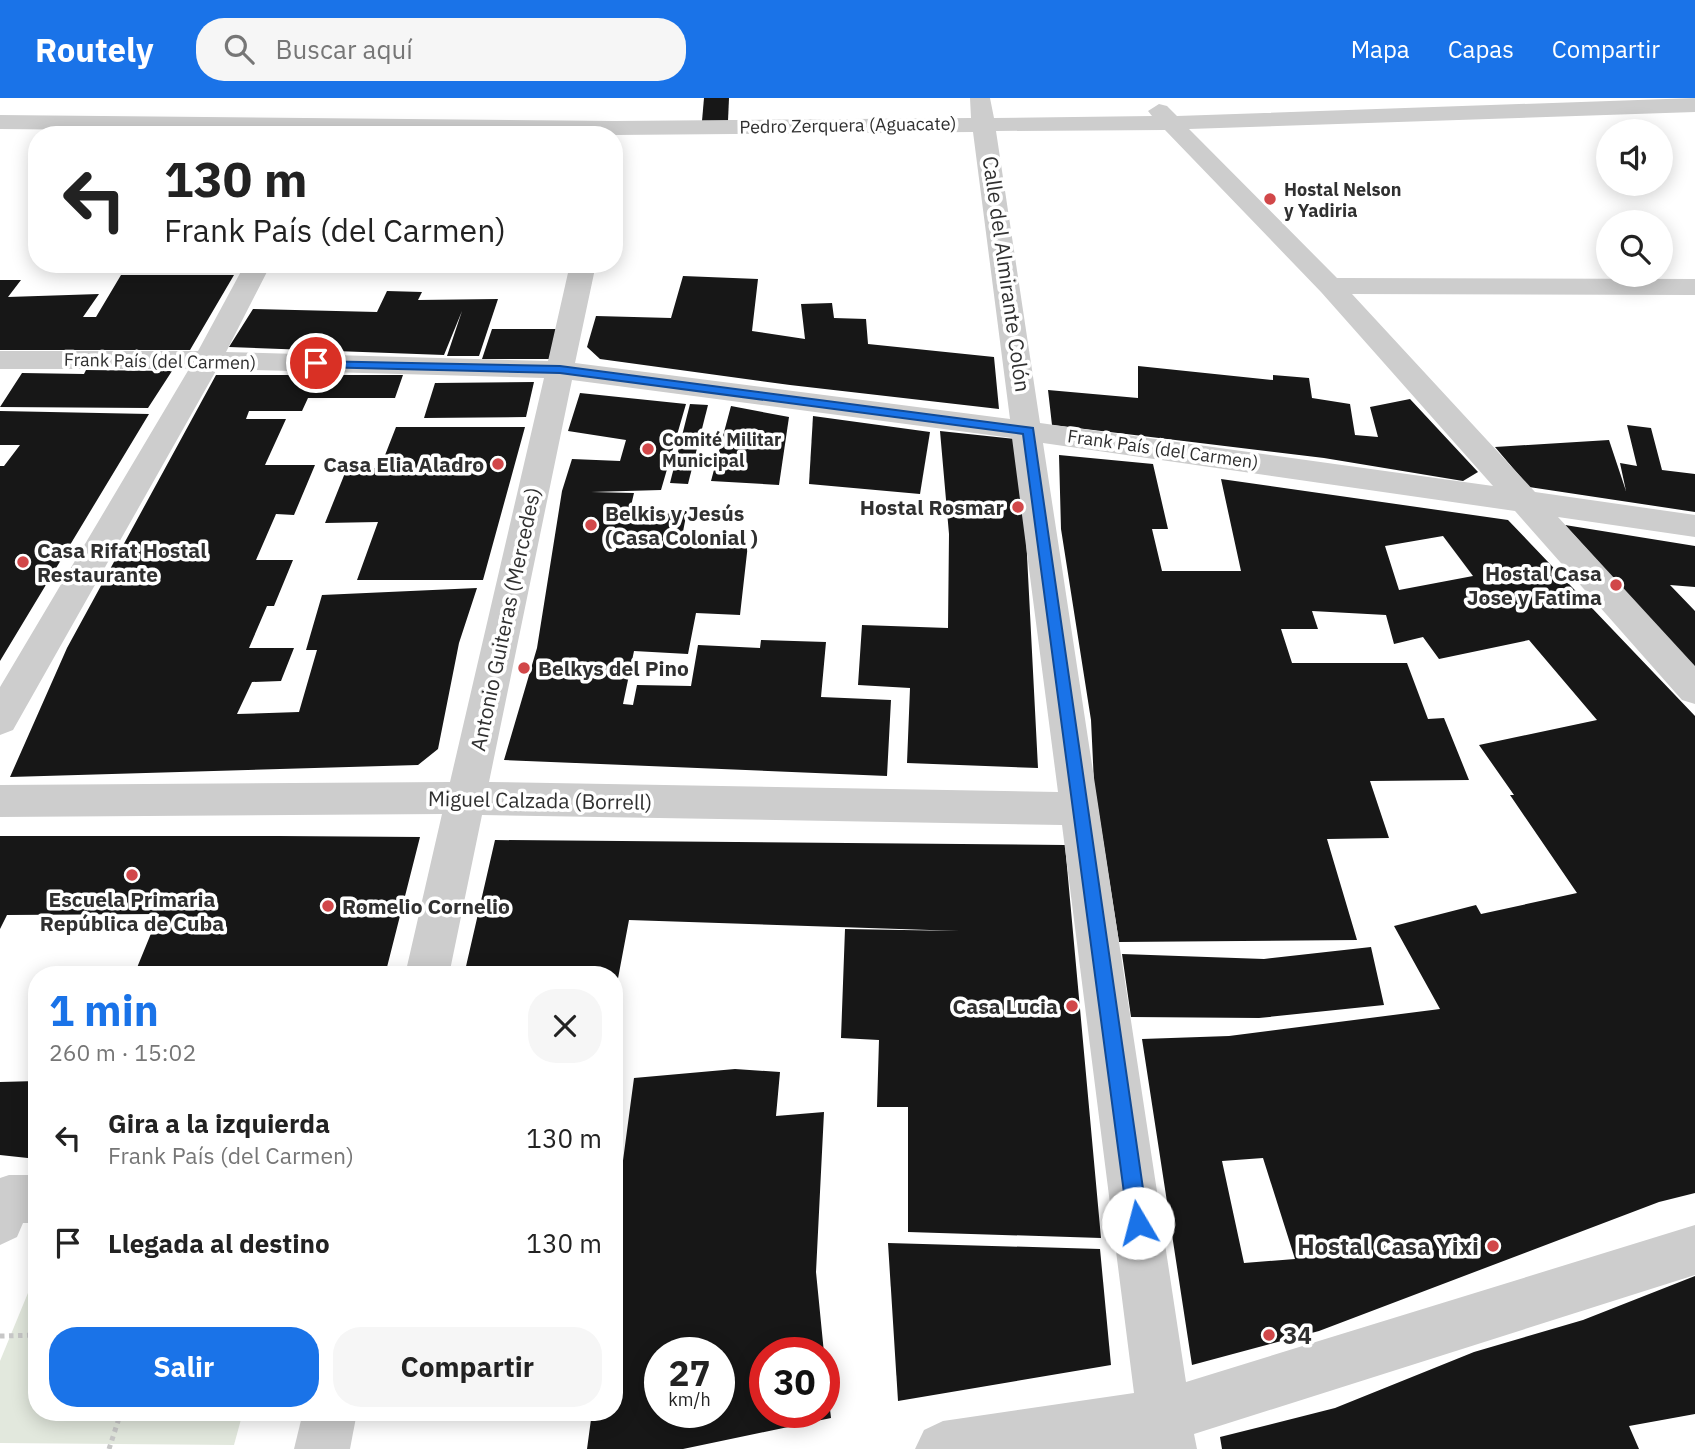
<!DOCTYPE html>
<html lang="es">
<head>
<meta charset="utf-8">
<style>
	:root { --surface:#fff; --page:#f6f6f6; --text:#222; --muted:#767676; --accent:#1a73e8 }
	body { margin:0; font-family:"IBM Plex Sans",sans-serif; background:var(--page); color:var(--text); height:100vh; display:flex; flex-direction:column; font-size:26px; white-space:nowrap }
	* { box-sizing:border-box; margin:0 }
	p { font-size:23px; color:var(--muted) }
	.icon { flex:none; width:38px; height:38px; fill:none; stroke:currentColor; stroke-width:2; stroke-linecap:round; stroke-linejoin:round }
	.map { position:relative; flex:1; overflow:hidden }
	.panel { position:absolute; left:28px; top:868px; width:595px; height:455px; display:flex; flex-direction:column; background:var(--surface); border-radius:28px; box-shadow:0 4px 18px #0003 }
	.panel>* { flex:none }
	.hud { position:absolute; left:28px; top:28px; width:595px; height:147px; border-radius:28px; box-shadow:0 4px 18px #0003; background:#fff; color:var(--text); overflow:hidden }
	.tools { position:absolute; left:1596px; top:21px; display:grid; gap:14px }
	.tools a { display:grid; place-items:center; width:77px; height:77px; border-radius:50%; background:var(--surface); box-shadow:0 4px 18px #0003; font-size:35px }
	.speed { position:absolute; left:644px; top:1239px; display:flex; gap:14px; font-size:35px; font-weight:700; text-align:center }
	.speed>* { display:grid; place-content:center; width:91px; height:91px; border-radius:50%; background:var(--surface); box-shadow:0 4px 18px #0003; line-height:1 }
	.speed small { font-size:18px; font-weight:400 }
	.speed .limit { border:10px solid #d22; background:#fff; color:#111 }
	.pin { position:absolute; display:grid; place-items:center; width:60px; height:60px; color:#fff; margin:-30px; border:4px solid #fff; border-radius:50%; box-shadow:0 2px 7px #0007 }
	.me { position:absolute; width:77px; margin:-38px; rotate:352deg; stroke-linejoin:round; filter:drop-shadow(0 0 5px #0008) }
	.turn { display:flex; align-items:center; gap:24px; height:147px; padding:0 21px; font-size:32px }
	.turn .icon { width:91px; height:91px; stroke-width:2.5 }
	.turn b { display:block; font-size:49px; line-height:60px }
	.round { display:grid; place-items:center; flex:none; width:74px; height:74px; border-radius:28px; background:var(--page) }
	.summary { display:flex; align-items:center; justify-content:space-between; height:119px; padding:0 21px }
	h1 { font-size:42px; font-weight:700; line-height:52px; color:var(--accent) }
	.primary-button { display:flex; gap:14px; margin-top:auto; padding:14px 21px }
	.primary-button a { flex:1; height:80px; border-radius:28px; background:var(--accent); color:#fff; font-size:28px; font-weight:700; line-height:80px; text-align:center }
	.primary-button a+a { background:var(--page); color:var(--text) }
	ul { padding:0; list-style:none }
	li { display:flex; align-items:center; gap:21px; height:105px; padding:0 21px }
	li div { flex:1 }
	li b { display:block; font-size:26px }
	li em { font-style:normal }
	header { display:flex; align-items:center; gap:42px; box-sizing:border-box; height:98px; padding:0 35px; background:var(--accent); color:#fff }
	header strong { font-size:33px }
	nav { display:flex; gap:38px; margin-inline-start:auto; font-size:24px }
	.search { width:490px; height:63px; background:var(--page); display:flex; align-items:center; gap:18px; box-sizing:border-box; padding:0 24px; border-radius:28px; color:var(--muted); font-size:26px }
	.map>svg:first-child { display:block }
</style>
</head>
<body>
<header>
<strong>Routely</strong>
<div class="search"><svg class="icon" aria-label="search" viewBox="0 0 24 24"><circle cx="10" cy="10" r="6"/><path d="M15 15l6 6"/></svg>Buscar aquí</div>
<nav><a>Mapa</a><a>Capas</a><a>Compartir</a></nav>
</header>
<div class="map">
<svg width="1695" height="1351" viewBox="0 0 1695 1351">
	<rect width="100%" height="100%" fill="#fff"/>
	<polygon fill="#e2e8dd" points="37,1173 37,1314 243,1314 234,1347 0,1345 0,1263"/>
	<g fill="#171717" fill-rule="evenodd">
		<polygon points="704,0 729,0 728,23 702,23"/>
		<polygon points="121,177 234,177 190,252 0,252 0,182 21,182 8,199 99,196 83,219 96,219"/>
		<polygon points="683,178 758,181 752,233 805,241 801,206 832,205 834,220 866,221 868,246 994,259 999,311 790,287 600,261 587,249 596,218 671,220"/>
		<polygon points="387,193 422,194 418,202 498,201 479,258 447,258 462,213 444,257 229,249 253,211 377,214"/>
		<polygon points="492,231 559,231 551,261 482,261"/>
		<polygon points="1138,268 1273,282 1273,277 1309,280 1312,300 1350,306 1355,337 1378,339 1370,309 1410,301 1478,374 1463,383 1324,360 1052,327 1048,292 1138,300"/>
		<polygon points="86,272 172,273 148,310 0,309 22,275 84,276"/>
		<polygon points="216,277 403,277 395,300 308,300 302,313 249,313 246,321 286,321 265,367 315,367 294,417 276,416 256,462 293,462 274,508 267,508 249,550 294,550 281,583 252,584 237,616 299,614 317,552 306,552 322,497 477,490 459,545 438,651 418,667 10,679 67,550"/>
		<polygon points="534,284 526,319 424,320 435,285"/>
		<polygon points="580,295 686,306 661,392 591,394 634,395 630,412 687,413 681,444 748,446 740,517 696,515 688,556 634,553 623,606 633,607 637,587 691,588 698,547 760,550 761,542 826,544 821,599 891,602 887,678 504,662 537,550 562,393 572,361 620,363 626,342 568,333"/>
		<polygon points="690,306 708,307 688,386 670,385"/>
		<polygon points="731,308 789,319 779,387 711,383"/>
		<polygon points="0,313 149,316 0,563 0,368 4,368 20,347 0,347"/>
		<polygon points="813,318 930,334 920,396 809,386"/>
		<polygon points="1627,327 1651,330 1662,372 1695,376 1695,414 1529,389 1495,349 1609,342 1626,393 1620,365 1637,368"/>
		<polygon points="396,329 525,329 483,482 357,482 378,424 325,425 347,370 380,370"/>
		<polygon points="940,333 1015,341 1026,438 1038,670 907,665 910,590 858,587 862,527 948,530 949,436"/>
		<path d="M1059 357 1153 366 1168 431H1152L1162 473H1241L1221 381 1508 422 1695 618V1095L1659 1104 1319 1233 1192 1267 1142 941 1229 938 1440 911 1394 828 1476 807 1481 816 1577 795 1510 697H1514L1479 647 1597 622 1529 542 1439 561 1423 539 1394 546 1386 517 1312 513 1318 531H1281L1292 565H1407L1428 621 1444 620 1469 682 1370 683 1389 740 1327 741 1357 842 1119 844 1094 685 1091 622 1061 431ZM1443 438 1473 478 1399 492 1385 448ZM1263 1060 1295 1161 1244 1165 1222 1063Z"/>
		<polygon points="1565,427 1695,448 1695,489 1670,487 1695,513 1695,571"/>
		<polygon points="0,738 279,738 420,739 385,877 134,877 159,816 7,817 0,831"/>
		<polygon points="495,742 1065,747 1101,1140 908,1134 908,1009 877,1009 879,942 841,940 845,831 960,833 629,822 616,891 614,877 464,877"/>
		<polygon points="1371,849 1384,907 1259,920 1131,919 1122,856 1264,861"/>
		<path d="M735 971 780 974 776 1018 824 1014 816 1174 824 1255H765V1314H824L826 1275 831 1320 683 1351H587L592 1314H614V1130L634 980ZM660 1255H719V1314H660Z"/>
		<polygon points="37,983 37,1061 0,1057 0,984"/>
		<polygon points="888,1145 1100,1151 1111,1267 898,1303"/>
		<polygon points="1695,1178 1695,1316 1629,1328 1639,1351 1222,1351 1220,1339 1335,1310 1474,1254 1583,1222"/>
	</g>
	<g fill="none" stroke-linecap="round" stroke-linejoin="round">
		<g stroke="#c7c7c7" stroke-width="5" stroke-dasharray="4.5 4.5" stroke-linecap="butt">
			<polyline points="0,1238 37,1237"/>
			<polyline points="109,1351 121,1314"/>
		</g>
		<g fill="#cdcdcd" fill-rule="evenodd">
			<path d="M970 0H990L994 20 1152 18 1148 13 1159 6 1167 8 1177 18 1695 0V14L1189 31 1337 180 1695 181V197L1352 196 1535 394 1695 417V439L1558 419 1695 568V606L1682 602 1515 413 1043 345 1186 1284 1695 1127V1177L1194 1336 1197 1351H915L924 1332 943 1323 1134 1295 1062 727 482 717 449 877H405L442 716 0 719V687L450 684 544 280 217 271 13 632 0 637V589L189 271H0V253H198L245 166H271L226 254 548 263 570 166H596L575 265 1010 321 973 34 614 37 0 31V17L614 23 971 20ZM1165 32 1321 194 1493 388 1040 325 996 33ZM572 282 1012 340 1058 694 489 684Z"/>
			<polygon points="9,1077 37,1077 37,1125 23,1125 17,1139 0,1147 0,1080"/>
			<polygon points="303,1314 357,1314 350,1351 294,1351"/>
		</g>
	</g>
	<polygon fill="#1a73e8" stroke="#114b97" stroke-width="2" points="312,263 560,268 1033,330 1148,1125 1145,1132 1138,1135 1131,1132 1128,1125 1023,336 560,275 316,269 312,268"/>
	<g fill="#d14749" stroke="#fff" stroke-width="2.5">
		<circle cx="1270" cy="101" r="7"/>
		<circle cx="648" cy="351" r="7"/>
		<circle cx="498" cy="366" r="7"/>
		<circle cx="1018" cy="409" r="7"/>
		<circle cx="591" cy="427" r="7"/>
		<circle cx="23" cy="464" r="7"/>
		<circle cx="1616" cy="487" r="7"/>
		<circle cx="524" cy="570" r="7"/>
		<circle cx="132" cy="777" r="7"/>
		<circle cx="328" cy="808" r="7"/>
		<circle cx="1072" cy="908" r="7"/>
		<circle cx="1493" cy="1148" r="7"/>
		<circle cx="1269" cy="1237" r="7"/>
	</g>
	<g text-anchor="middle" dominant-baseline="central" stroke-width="7" stroke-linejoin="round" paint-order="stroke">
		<g font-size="18" fill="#303030" stroke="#fff">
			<text transform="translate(848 27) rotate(-1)">Pedro Zerquera (Aguacate)</text>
			<text transform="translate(160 263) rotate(1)">Frank País (del Carmen)</text>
			<text transform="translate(1163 351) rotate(8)">Frank País (del Carmen)</text>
		</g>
		<g font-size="18" font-weight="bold" fill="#303030" stroke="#fff" text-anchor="start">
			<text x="1284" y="91">Hostal Nelson<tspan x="1284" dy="21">y Yadiria</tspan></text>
			<text x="662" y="341">Comité Militar<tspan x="662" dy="21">Municipal</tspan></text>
		</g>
		<g font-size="21" fill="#303030" stroke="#fff">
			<text transform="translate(1007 176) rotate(82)">Calle del Almirante Colón</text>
			<text transform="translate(505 521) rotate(-78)">Antonio Guiteras (Mercedes)</text>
			<text transform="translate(540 702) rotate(1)">Miguel Calzada (Borrell)</text>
		</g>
		<g font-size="21" font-weight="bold" fill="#303030" stroke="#fff" text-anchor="end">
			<text x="484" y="366">Casa Elia Aladro</text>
			<text x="1004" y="409">Hostal Rosmar</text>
			<text x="605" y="415" text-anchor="start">Belkis y Jesús<tspan x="605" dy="24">(Casa Colonial )</tspan></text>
			<text x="37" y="452" text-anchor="start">Casa Rifat Hostal<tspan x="37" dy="24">Restaurante</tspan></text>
			<text x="1602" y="475">Hostal Casa<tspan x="1602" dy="24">Jose y Fatima</tspan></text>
			<text x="538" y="570" text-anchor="start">Belkys del Pino</text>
			<text x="132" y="801" text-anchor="middle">Escuela Primaria<tspan x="132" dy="24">República de Cuba</tspan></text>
			<text x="342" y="808" text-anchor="start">Romelio Cornelio</text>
			<text x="1058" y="908">Casa Lucia</text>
		</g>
		<g font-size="24" font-weight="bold" fill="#303030" stroke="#fff" text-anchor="end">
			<text x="1479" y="1148">Hostal Casa Yixi</text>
			<text x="1283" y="1237" text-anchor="start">34</text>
		</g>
	</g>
</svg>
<div class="tools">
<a><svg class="icon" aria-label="sound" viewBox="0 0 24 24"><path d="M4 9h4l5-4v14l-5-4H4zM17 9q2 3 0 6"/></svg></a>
<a><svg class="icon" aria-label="search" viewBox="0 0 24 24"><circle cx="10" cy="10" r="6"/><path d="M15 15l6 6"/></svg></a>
</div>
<div class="speed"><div>27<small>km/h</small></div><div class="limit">30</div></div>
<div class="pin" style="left:316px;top:265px;background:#d93025"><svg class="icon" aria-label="arrive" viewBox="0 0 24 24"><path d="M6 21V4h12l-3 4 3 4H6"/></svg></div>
<svg class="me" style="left:1138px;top:1125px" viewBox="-20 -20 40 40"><circle r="19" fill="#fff"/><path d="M0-13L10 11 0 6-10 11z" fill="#1a73e8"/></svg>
<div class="hud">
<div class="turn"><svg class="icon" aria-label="left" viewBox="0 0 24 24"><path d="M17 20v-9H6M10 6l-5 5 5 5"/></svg><div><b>130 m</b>Frank País (del Carmen)</div></div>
</div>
<section class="panel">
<div class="summary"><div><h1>1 min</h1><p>260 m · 15:02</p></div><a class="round"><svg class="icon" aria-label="close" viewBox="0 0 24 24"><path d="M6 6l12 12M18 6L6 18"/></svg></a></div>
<ul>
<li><svg class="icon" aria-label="left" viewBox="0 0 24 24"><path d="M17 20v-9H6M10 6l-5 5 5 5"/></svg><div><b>Gira a la izquierda</b><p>Frank País (del Carmen)</p></div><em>130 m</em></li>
<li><svg class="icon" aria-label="arrive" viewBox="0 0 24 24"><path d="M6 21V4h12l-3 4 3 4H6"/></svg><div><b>Llegada al destino</b></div><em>130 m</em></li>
</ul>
<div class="primary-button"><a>Salir</a><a>Compartir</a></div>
</section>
</div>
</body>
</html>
